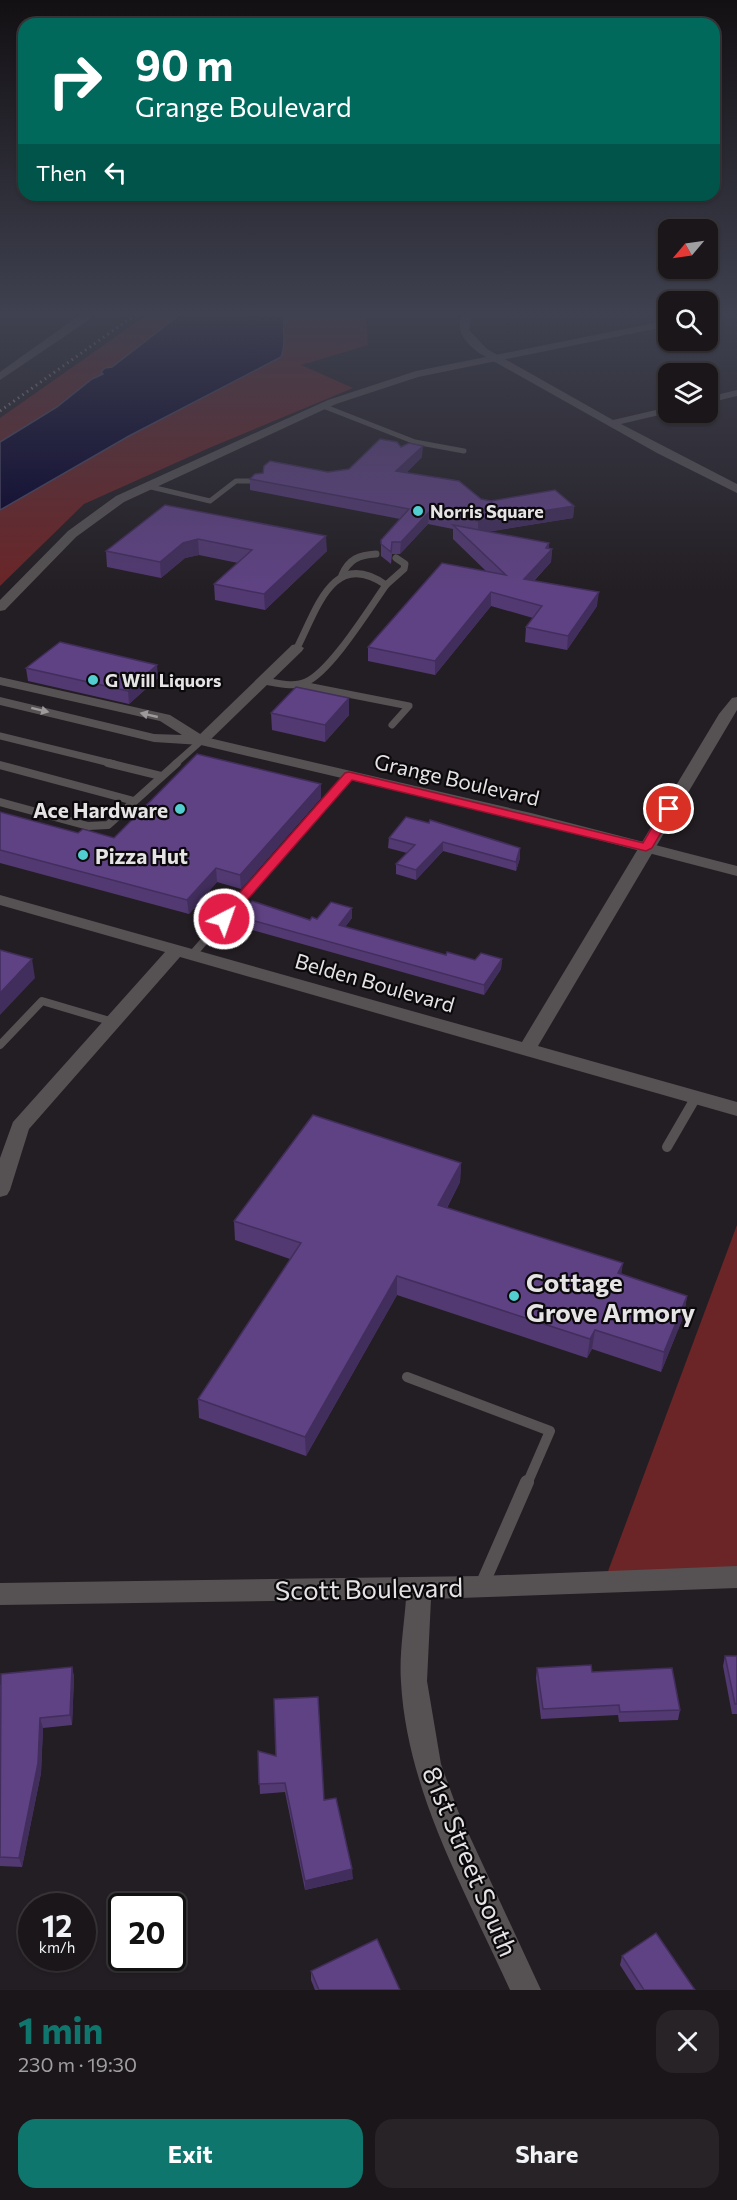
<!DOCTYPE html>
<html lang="en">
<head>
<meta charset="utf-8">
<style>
	:root { --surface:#1a161a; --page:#272327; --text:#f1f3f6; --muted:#9f9fa2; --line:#383539; --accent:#0f766e }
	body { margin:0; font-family:Commissioner,sans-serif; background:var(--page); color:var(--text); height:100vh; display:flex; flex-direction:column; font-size:22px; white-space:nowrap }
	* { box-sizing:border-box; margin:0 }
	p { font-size:20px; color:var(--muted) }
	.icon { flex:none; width:33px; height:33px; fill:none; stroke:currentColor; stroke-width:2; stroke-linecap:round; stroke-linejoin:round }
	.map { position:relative; height:1990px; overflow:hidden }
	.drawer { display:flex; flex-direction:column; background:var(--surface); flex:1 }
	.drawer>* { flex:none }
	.hud { position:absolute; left:18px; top:18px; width:702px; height:183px; border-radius:18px; box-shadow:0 2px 4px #0004,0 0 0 2px var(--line); background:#00695c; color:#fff; overflow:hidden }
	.needle { width:39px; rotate:241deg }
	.fabs { position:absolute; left:658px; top:219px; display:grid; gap:12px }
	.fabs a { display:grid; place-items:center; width:60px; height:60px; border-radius:12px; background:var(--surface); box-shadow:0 2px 4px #0004,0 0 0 2px var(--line); font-size:30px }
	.speed { position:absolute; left:18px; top:1893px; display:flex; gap:12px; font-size:30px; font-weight:700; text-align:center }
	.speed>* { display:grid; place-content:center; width:78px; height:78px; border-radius:50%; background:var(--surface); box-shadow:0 2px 4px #0004,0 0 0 2px var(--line); line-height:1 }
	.speed small { font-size:15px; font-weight:400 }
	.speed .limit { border:3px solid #111; border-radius:9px; background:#fff; color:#111 }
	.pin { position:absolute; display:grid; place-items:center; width:51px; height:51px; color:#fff; margin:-26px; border:3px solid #fff; border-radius:50%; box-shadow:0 2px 6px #0007 }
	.me { position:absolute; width:66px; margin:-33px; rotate:41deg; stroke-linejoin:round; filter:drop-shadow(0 0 4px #0008) }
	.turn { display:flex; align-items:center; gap:21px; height:126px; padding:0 18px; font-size:27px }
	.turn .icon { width:78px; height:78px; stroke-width:2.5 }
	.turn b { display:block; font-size:42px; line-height:51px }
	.then { display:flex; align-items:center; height:57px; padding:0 18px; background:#0003; gap:12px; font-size:22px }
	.round { display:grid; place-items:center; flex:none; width:63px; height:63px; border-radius:18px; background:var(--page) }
	.headline { display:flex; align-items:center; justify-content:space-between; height:102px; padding:0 18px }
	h1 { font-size:36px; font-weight:700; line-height:45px; color:var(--accent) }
	.primary-button { display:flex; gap:12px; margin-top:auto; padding:12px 18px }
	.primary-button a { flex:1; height:69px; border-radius:18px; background:var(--accent); color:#fff; font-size:24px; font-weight:700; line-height:69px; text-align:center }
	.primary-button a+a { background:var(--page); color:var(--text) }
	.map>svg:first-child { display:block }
</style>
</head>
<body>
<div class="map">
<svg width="737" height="1990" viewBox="0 0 737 1990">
	<rect width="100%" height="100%" fill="#231e23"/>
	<g fill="#6b2527">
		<polygon points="151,312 376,312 366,318 368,345 301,365 353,388 209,448 84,504 0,586 0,418"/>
		<polygon points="737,1225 737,1577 604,1582"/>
	</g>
	<path fill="#05002b" stroke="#484463" stroke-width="1.5" d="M183 312H286C280 326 288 342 281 357L129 436 0 510V442L57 407 92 379 103 374 101 372 105 368 112 367Z"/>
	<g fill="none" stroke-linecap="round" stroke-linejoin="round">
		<g stroke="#565253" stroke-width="5">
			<polyline points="323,406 415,442 464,451"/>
			<polyline points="147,486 210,501 236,481 261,481"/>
		</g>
		<g stroke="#565253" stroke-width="7">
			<path d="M342 575C349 559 359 555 376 554"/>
			<polyline points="386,585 404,569 405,564 396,558"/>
			<path d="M264 681C277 683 294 688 306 682 331 671 369 609 386 585 333 548 317 609 297 648"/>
			<polyline points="302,685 409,706 392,725"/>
			<polyline points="0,736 114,764"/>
			<polyline points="175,764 201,741"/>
		</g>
		<g stroke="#565253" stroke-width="8">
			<polyline points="108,763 161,776"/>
			<polyline points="0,765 134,801"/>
			<polyline points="0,802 88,826 108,825 177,763"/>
			<polyline points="192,955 349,776"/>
			<polyline points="0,1045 42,1001 113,1022"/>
		</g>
		<g stroke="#565253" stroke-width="10">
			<polyline points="667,1147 696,1097"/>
			<polyline points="407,1377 550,1431 527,1484"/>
		</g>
		<polyline stroke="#565253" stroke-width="14" points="482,1585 527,1482"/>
		<g fill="#565253" fill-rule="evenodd">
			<path d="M463 312H473L469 330 487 349 613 420 669 407V412H672L621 424 737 484V493L657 453 479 353C465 342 454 331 463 312Z"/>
			<polygon points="737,390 737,396 708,403 708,397"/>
			<polygon points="297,644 304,648 302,651 206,744 196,744 194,741 196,738 292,645"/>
			<polygon points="737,697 737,710 538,1046 737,1102 737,1116 180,957 29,1129 10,1190 7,1195 0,1197 0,1158 13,1122 165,952 0,905 0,895 522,1042 719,714 732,698"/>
			<path d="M737 1566V1588L431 1599 427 1681 441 1764 458 1811 541 1990H510C466 1892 407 1792 401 1682 399 1655 404 1626 406 1599L0 1605V1583L481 1576Z"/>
		</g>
		<g fill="#565253" fill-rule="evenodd">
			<polygon points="84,312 94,312 89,320 0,380 0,372"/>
			<polygon points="708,312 729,312 708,318"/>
			<polygon points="669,320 669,326 418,377 336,404 124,502 76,537 5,610 0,611 0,600 68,531 116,496 328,400 416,371"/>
			<polygon points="0,677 170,715 205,737 531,813 737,866 737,876 529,822 201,745 154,742 0,705 0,697 154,734 182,735 160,721 0,685"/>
		</g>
		<polyline stroke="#959194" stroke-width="3" stroke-dasharray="1.5 4" stroke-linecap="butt" points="0,411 139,312"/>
	</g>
	<g fill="#523971">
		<polygon points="401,447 422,457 406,473 481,499 491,501 574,506 573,518 487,532 549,543 549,548 552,549 551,562 534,581 597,606 567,650 525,642 526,627 533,618 491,606 435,675 368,661 368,647 487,572 453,539 453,529 428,524 400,554 392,554 391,564 381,556 381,540 400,519 250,490 250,479 328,472 349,469"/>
		<polygon points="165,505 327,551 265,610 215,600 214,584 238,563 199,555 185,558 161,578 107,567 106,551"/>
		<polygon points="26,668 158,678 129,704 28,681"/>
		<polygon points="271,713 349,715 325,742 272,730"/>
		<polygon points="321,798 241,889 217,882 189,914 0,863 0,812 78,833 114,838"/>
		<polygon points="406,817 520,858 516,871 443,851 416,880 396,874 396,864 407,853 388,848 389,838"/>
		<polygon points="237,916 310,920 317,919 352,918 345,927 446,955 475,960 502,959 501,969 484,995 238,926"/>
		<polygon points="461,1163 460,1182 447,1208 622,1274 687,1296 684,1315 661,1372 592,1349 587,1358 397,1295 306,1456 199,1418 198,1399 290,1259 235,1240 234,1221"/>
		<polygon points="725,1656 737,1656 737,1714 732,1714 723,1666"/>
		<polygon points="72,1667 74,1677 72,1725 43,1728 41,1773 22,1867 0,1866 0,1685"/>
		<polygon points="537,1668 592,1672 680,1710 678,1720 619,1722 618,1715 541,1719 536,1678"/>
		<polygon points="258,1751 324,1800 353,1879 305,1890 285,1792 260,1794"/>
		<polygon points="622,1956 695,1990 636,1990 620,1965"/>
		<polygon points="311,1971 400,1990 315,1990 311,1980"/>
	</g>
	<g fill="#422e5c">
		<polygon points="423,446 422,457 396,483 396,471"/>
		<polygon points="574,506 573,518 478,533 478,521"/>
		<polygon points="429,512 428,524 400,554 401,542"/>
		<polygon points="326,536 327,551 265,610 264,594"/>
		<polygon points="198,539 199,555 185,558 161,578 160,562 183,543"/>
		<polygon points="549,543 549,552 552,549 551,562 523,592 524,579"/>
		<polygon points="491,592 491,606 435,675 435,661"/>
		<polygon points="599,592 597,606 567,650 568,636"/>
		<polygon points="157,665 158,678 129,704 128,691"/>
		<polygon points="349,698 349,715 325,742 325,725"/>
		<polygon points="321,784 321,798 241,889 240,875"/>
		<polygon points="443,842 443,851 416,880 416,870"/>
		<polygon points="520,848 520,858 516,871 516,862"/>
		<polygon points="216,868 217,882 189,914 187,900"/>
		<polygon points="352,908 352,918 339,935 339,925"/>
		<polygon points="32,959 35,978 0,1015 0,993"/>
		<polygon points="502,959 501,969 484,995 484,985"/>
		<polygon points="461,1163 460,1182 438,1224 438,1205"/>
		<polygon points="623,1263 620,1283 618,1273"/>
		<polygon points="397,1276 397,1295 306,1456 305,1437"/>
		<polygon points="687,1296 684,1315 661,1372 664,1352"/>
		<polygon points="595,1330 592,1349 587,1358 590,1339"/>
		<polygon points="72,1667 74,1677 72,1725 70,1715"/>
		<polygon points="40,1718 43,1728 41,1773 22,1867 19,1858"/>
		<polygon points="352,1869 353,1879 305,1890 305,1881"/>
	</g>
	<g fill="#5f4283" stroke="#422e5c" stroke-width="1.5">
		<polygon points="380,439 397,442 401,447 409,443 423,446 396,471 459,481 481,499 491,501 555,490 574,506 478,521 429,512 401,542 392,542 391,552 381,544 381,540 409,509 250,479 255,474 263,473 264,466 270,461 328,472 349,469"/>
		<polygon points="165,505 326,536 264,594 214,584 252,550 198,539 183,543 160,562 106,551"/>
		<polygon points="453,525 549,543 546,548 552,549 524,579 599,592 568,636 526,627 542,606 491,592 435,661 368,647 442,563 506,575"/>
		<polygon points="60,642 157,665 128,691 26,668"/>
		<polygon points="296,687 349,698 325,725 271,713"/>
		<polygon points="197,754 321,784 240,875 216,868 187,900 0,850 0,812 78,833 83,829 114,838"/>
		<polygon points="406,817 429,823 430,820 520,848 516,862 443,842 416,870 396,864 415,845 389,838"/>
		<polygon points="252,901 310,920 312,917 317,919 331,902 352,908 339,925 446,955 447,952 475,960 481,953 502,959 484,985 237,916"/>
		<polygon points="0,950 32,959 0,993"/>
		<polygon points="313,1115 461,1163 438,1205 623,1263 618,1273 687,1296 664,1352 595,1330 590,1339 397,1276 305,1437 198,1399 301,1243 234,1221"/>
		<polygon points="725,1656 737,1656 737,1704 735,1704"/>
		<polygon points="591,1665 592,1672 672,1668 680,1710 620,1712 619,1705 543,1709 537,1668"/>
		<polygon points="72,1667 70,1715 40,1718 38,1763 19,1858 0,1857 1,1674"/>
		<polygon points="318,1697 324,1800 336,1798 352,1869 305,1881 285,1783 259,1784 258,1751 276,1756 274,1699"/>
		<polygon points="656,1933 695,1990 644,1990 622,1956"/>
		<polygon points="377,1939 400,1990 319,1990 311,1971"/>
	</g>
	<defs><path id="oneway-solid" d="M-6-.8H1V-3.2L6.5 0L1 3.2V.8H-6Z" transform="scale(1.5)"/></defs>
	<g fill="#9e9a9c">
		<use href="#oneway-solid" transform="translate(40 710) rotate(14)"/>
		<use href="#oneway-solid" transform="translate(149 715) rotate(-167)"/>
	</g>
	<linearGradient id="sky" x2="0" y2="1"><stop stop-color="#131013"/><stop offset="0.53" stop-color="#3f4150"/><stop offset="1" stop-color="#3f4150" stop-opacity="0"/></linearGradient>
	<rect width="737" height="591" fill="url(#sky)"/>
	<polygon fill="#e11d48" stroke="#92132f" stroke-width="1.5" points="349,772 643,843 664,807 675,809 652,848 646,851 352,780 228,922 219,922 219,916 345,773"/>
	<g fill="#52cdd0" stroke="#0b090b" stroke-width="2">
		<circle cx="418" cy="511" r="6"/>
		<circle cx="93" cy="680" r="6"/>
		<circle cx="180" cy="809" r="6"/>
		<circle cx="83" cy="855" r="6"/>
		<circle cx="514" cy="1296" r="6"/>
	</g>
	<g text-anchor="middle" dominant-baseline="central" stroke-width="4.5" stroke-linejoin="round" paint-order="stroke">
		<g font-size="18" font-weight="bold" fill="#e6e3e5" stroke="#0b090b" text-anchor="start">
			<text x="430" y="511">Norris Square</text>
			<text x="105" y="680">G Will Liquors</text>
		</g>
		<g font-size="21" fill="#e6e3e5" stroke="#0b090b">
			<text transform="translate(457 779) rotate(13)">Grange Boulevard</text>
			<text transform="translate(375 982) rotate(16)">Belden Boulevard</text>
		</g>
		<g font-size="21" font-weight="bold" fill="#e6e3e5" stroke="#0b090b" text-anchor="end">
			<text x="168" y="809">Ace Hardware</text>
			<text x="95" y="855" text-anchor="start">Pizza Hut</text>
		</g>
		<g font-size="26" font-weight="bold" fill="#e6e3e5" stroke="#0b090b" text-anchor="start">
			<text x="526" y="1281">Cottage<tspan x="526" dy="30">Grove Armory</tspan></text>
		</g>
		<g font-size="26" fill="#e6e3e5" stroke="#0b090b">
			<text transform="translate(369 1588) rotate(-1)">Scott Boulevard</text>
			<text transform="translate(471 1861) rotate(67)">81st Street South</text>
		</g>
	</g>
</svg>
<div class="fabs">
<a><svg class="needle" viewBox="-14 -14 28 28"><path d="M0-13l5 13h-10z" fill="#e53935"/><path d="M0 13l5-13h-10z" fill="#9f9fa2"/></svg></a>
<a><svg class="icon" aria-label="search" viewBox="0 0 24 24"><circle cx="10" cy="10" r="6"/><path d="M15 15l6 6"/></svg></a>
<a><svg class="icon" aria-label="layers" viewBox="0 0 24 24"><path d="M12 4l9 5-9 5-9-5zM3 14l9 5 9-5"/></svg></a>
</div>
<div class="speed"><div>12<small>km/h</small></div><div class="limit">20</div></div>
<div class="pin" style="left:669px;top:809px;background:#d93025"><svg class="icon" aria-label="arrive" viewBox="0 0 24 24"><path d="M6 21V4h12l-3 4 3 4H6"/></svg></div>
<svg class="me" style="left:224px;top:919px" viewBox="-20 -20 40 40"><circle r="17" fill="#e11d48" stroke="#fff" stroke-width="3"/><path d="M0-11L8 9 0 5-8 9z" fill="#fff"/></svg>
<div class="hud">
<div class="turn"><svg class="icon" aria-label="right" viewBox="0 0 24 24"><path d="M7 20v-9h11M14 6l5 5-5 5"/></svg><div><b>90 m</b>Grange Boulevard</div></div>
<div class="then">Then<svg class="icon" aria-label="left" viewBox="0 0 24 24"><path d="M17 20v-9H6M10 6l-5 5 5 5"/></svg></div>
</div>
</div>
<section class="drawer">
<div class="headline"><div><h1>1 min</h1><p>230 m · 19:30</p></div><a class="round"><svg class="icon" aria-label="close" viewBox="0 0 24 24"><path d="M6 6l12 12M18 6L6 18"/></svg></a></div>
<div class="primary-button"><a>Exit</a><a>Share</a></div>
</section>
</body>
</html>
